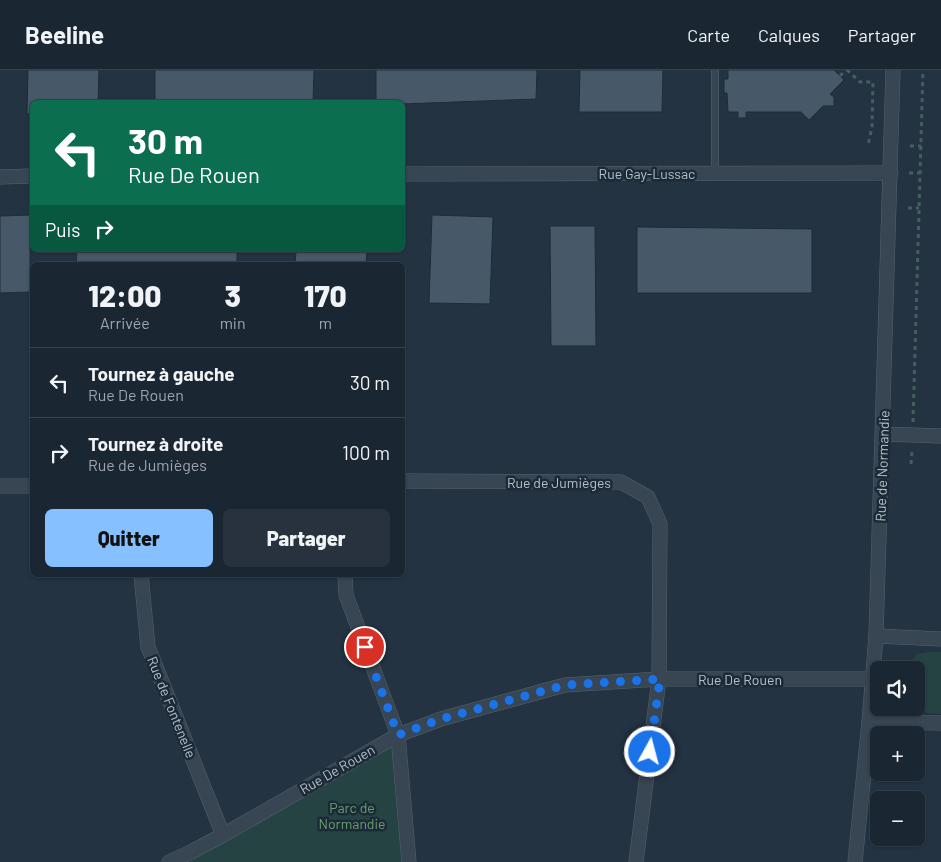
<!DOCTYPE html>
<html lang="fr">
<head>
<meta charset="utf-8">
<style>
	:root { --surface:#1a2632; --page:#27323e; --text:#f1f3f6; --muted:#9fa5ac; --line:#38434d; --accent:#86c0ff }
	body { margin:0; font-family:Barlow,sans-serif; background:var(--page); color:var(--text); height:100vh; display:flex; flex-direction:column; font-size:19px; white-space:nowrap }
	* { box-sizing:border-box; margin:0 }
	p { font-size:16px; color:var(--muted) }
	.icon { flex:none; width:28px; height:28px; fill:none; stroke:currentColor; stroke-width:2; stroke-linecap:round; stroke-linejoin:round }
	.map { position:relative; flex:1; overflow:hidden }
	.drawer { position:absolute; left:30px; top:192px; width:375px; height:315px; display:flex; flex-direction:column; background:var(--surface); border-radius:8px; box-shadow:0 1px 4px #0004,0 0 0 1px var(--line) }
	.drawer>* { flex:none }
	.banner { position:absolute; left:30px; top:30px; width:375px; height:152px; border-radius:8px; box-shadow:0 1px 4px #0004,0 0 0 1px var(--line); background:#0b6e4f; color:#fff; overflow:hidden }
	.fabs { position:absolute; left:870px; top:591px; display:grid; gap:10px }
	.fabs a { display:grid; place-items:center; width:55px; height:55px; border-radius:8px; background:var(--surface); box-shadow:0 1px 4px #0004,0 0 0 1px var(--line); font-size:25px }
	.pin { position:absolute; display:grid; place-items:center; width:42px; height:42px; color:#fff; margin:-21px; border:2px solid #fff; border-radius:50%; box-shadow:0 1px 5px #0007 }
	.me { position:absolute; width:55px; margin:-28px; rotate:7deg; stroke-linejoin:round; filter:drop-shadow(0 0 4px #0008) }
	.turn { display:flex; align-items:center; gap:18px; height:105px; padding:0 15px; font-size:22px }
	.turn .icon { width:65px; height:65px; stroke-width:2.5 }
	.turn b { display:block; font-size:35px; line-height:42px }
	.then { display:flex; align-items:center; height:48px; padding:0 15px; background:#0003; gap:10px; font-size:19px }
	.eta { display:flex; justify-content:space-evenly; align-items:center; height:85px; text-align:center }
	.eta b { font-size:30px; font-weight:800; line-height:35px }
	.cta { display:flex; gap:10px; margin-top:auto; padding:10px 15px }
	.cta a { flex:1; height:58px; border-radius:8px; background:var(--accent); color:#111; font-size:20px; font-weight:800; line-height:58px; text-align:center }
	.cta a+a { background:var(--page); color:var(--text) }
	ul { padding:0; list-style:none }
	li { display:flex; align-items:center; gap:15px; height:70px; padding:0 15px; border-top:1px solid var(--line) }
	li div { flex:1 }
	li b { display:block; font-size:19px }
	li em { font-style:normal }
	header { display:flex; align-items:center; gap:30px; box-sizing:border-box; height:70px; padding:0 25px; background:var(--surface); border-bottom:1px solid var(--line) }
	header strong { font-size:24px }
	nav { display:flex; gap:28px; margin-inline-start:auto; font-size:18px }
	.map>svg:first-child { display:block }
</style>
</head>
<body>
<header>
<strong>Beeline</strong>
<nav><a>Carte</a><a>Calques</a><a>Partager</a></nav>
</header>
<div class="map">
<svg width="941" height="792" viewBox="0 0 941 792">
	<rect width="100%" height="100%" fill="#233342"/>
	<g fill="#254343">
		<polygon points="929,582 941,582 941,644 927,643 916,640 915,638 916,638 916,600 907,600 907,596 917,584"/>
		<polygon points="398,665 401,792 169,792"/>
	</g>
	<g fill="#475969" stroke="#1e2c39">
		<polygon points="28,0 99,0 98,32 32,32 32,44 27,44"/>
		<polygon points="155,0 314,0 313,32 155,32"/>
		<polygon points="376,0 537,0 536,29 402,34 376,32"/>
		<polygon points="580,0 663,0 662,42 579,42"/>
		<polygon points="728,0 834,0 844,10 830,24 834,27 834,36 823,36 809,50 801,42 746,42 746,48 738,48 738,42 728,42 727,23 724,23 724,9 728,9"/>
		<polygon points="30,145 30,222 0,223 0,146"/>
		<polygon points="432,145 493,147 490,234 429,233"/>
		<polygon points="550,156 595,156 596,276 551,276"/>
		<polygon points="637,157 812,159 812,223 637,223"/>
		<polygon points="77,180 237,180 237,195 76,195"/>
		<polygon points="296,180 367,180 366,195 295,195"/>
	</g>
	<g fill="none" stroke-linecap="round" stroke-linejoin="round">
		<g stroke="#55636f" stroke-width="8">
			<polyline id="service" points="715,102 715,0"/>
		</g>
		<g stroke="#55636f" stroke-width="15">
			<g id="minor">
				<polyline points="402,104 891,103"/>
				<polyline points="0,107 32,106"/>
				<polyline points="883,364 941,366"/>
				<polyline points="402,411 621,412 648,427 660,454 659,609 636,792"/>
				<polyline points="0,416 32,416"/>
				<polyline points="141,505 148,577 223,765"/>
				<polyline points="345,505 346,525 398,665 409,792"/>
				<polyline points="876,566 941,569"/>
				<polyline points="869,652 941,653"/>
				<polyline points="169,792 189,783 223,765 398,665 441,649 565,615 659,609 872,609"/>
				<polyline points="855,792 869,652 876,566 893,0"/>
			</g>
		</g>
		<g stroke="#445f60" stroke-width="3" stroke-dasharray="4 4" stroke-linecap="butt">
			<polyline points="847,0 860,12 873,12 872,57 868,75"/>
			<polyline points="840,6 846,0"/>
			<polyline points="910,76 921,76"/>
			<polyline points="909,103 920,103"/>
			<polyline points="908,138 919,138"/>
			<polyline points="913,352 923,0"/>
			<polyline points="911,394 912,380"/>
		</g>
		<use href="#service" stroke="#384552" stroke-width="7"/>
		<use href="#minor" stroke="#384552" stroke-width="14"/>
	</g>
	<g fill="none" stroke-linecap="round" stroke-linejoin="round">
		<polyline stroke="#1a73e8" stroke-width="9" stroke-dasharray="0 16.2" points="365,577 398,665 441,649 565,615 660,609 650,682"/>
	</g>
	<g text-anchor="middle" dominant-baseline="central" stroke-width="5" stroke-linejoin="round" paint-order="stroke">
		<g font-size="14" fill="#b4c0cc" stroke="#1c2a37">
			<text x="647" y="103">Rue Gay-Lussac</text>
			<text transform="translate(882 396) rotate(-88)">Rue de Normandie</text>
			<text x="559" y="412">Rue de Jumièges</text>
			<text x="740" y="609">Rue De Rouen</text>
			<text transform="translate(172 637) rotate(68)">Rue de Fontenelle</text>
			<text transform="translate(337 699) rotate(-30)">Rue De Rouen</text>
		</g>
		<g font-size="14" fill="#699f71" stroke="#1c2a37">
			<text x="352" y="737">Parc de<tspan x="352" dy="16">Normandie</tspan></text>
		</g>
	</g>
</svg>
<div class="fabs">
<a><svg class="icon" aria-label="sound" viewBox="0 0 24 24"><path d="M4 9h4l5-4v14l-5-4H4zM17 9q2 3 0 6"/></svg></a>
<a>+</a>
<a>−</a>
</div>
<div class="pin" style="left:365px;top:577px;background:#d93025"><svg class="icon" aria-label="arrive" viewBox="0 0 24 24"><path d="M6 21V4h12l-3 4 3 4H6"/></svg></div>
<svg class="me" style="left:650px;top:682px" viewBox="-20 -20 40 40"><circle r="17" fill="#1a73e8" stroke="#fff" stroke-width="3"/><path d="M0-11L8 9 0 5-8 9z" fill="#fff"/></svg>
<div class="banner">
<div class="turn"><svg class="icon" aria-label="left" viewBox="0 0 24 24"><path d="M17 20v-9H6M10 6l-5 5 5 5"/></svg><div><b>30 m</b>Rue De Rouen</div></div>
<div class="then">Puis<svg class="icon" aria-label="right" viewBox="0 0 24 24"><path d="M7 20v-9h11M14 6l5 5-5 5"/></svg></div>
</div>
<section class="drawer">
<div class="eta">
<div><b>12:00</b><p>Arrivée</p></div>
<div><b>3</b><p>min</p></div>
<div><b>170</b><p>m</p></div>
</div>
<ul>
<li><svg class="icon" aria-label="left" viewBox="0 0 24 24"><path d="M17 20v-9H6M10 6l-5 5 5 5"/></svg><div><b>Tournez à gauche</b><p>Rue De Rouen</p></div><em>30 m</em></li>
<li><svg class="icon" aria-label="right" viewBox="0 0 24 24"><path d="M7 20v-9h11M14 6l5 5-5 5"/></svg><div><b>Tournez à droite</b><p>Rue de Jumièges</p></div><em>100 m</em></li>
</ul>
<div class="cta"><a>Quitter</a><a>Partager</a></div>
</section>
</div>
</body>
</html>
